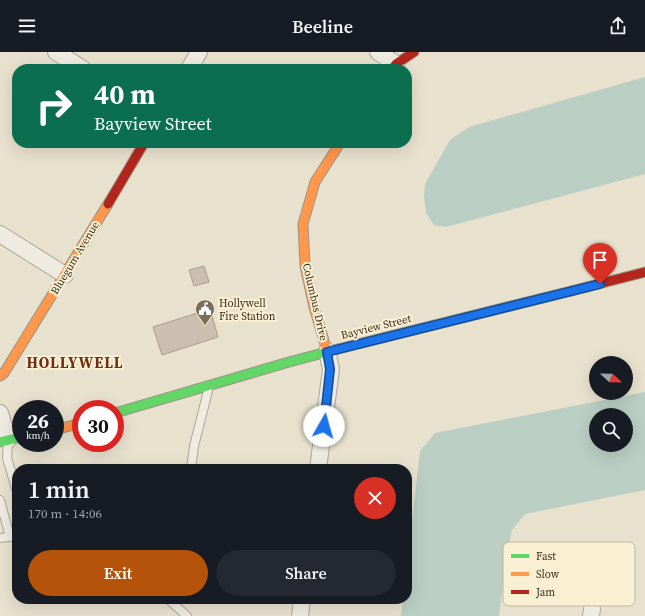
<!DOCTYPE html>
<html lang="en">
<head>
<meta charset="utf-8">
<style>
	:root { --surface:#171b24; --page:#242831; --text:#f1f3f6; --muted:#9ea1a6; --accent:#b45309 }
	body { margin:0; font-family:"Source Serif 4",serif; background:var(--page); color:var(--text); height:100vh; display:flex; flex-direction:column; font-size:15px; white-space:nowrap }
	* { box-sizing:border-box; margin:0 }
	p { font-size:13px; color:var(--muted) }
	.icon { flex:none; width:22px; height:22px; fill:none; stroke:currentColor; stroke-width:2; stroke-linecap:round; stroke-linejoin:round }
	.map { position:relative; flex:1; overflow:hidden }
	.details { position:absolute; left:12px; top:412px; width:400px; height:140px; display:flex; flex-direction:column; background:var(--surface); border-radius:16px; box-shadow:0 4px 16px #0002 }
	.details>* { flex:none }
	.hud { position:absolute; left:12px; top:12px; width:400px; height:84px; border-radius:16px; box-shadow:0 4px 16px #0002; background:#0b6e4f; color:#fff; overflow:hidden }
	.needle { width:26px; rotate:112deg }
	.fabs { position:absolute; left:589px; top:304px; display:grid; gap:8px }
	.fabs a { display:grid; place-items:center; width:44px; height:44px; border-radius:50%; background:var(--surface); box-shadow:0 4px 16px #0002; font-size:20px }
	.speed { position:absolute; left:12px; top:348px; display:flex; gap:8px; font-size:20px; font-weight:700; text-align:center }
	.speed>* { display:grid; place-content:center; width:52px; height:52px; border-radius:50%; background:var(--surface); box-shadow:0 4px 16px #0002; line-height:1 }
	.speed small { font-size:10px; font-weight:400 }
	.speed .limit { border:6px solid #d22; background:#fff; color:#111 }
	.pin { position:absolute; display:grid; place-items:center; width:34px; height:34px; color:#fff; margin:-41px -17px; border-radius:50% 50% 50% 0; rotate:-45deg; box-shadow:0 0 4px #0007 }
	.pin .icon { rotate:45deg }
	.me { position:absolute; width:44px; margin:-22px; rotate:7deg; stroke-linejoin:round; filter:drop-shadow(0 0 3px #0008) }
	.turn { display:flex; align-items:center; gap:14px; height:84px; padding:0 16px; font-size:18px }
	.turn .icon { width:52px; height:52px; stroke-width:2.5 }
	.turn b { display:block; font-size:28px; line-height:34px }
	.round { display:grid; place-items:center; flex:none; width:42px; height:42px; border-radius:21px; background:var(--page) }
	.headline { display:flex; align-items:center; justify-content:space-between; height:68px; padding:0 16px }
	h1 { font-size:24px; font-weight:600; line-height:30px }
	.cta { display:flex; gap:8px; margin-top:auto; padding:8px 16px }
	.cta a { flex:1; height:46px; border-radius:24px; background:var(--accent); color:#fff; font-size:16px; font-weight:600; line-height:46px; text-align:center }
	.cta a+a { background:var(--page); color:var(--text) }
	header { display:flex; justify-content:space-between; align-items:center; height:52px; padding:0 16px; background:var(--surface); font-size:18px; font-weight:600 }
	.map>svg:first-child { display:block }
</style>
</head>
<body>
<header><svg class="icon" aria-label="menu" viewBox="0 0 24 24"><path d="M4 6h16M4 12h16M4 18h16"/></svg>Beeline<svg class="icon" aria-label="share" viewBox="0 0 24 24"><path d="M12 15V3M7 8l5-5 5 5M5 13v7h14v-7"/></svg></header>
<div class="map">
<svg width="645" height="564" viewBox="0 0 645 564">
	<rect width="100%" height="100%" fill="#e8e1ce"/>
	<g fill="#bacec3" fill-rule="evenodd">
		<polygon points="645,25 645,122 446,175 434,173 426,161 424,144 425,132 450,88 469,75"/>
		<path d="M645 340V438L525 462 512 478 507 502 499 564H401L403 547H407V513L420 399 435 381ZM596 363H626V393H596Z"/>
	</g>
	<g fill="#ccbfaf" stroke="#a99c8d">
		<polygon points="204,214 209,230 194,234 189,218"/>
		<polygon points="210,257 218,285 162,303 153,275"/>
	</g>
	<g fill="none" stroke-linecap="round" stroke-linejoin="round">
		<g stroke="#ada697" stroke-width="10">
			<g id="lane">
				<polyline points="8,389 7,406 17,440"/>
				<polyline points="191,417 194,394 209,335"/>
				<polyline points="0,448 10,485"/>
				<polyline points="0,486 17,484"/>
				<polyline points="168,547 187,564"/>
			</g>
		</g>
		<g stroke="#ada697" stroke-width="18">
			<g id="street">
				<polyline points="56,0 83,17"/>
				<polyline points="378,0 396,12"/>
				<polyline points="189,17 199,0"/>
				<polyline points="0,182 65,223"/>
				<polyline points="0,361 8,388"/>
				<polyline points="318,417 331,317 327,299"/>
				<polyline points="300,564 302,547"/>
				<polyline points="591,564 592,557"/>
			</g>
		</g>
		<g stroke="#9d9586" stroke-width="11">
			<g id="fast">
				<polyline points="115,361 289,310 338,297"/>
				<polyline points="0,390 21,385"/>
			</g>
		</g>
		<g stroke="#9d9586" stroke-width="11">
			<g id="slow">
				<polyline points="338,297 571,239"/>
				<polyline points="327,299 314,255 305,214 303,172 315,130 340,91"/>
				<polyline points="0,324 4,321 108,152"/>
				<polyline points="55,378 81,371"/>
			</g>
		</g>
		<g stroke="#9d9586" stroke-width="11">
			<g id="jam">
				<polyline points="392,17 396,12 414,0"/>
				<polyline points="108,152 144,91"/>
				<polyline points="571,239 645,220"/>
			</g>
		</g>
		<use href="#lane" stroke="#efebe1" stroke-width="8"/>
		<use href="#street" stroke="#efebe1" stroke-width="16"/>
		<use href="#fast" stroke="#63d668" stroke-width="9"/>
		<use href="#slow" stroke="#ff974d" stroke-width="9"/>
		<use href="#jam" stroke="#b3261e" stroke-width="9"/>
	</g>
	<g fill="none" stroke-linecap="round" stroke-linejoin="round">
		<g stroke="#114b97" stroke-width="10">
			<polyline id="route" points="324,374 330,317 327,300 600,232"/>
		</g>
		<use href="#route" stroke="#1a73e8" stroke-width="7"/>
	</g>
	<defs>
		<g id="civic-pin" transform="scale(1)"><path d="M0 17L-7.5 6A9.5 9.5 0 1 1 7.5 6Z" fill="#7a6d5b" stroke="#f9f0d4"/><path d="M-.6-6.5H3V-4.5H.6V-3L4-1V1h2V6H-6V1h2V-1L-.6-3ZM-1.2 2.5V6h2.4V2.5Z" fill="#fff"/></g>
	</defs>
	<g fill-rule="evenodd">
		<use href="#civic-pin" x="205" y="257"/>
	</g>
	<g text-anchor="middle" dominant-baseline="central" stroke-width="4" stroke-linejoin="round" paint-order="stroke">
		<g font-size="11" fill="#3f2f1d" stroke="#f9f0d4">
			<text transform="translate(75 206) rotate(-59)">Bluegum Avenue</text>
			<text transform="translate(315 250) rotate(77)">Columbus Drive</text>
			<text transform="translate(376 275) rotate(-14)">Bayview Street</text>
		</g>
		<g font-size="11" fill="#3f2f1d" stroke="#f9f0d4" text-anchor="start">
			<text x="219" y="251">Hollywell<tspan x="219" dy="13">Fire Station</tspan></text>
		</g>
		<g font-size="15" font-weight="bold" letter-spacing="1" fill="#702d17" stroke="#f9f0d4">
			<text x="75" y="310">HOLLYWELL</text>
		</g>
	</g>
	<rect x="503" y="490" width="132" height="64" rx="6" fill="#f9f0d4" stroke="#c1b69d" stroke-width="1"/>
	<rect x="511" y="502" width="18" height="4" fill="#63d668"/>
	<rect x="511" y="520" width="18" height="4" fill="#ff974d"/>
	<rect x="511" y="538" width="18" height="4" fill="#b3261e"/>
	<g font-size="11" fill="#3f2f1d">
		<text x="536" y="508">Fast</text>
		<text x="536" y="526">Slow</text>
		<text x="536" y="544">Jam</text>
	</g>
</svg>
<div class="fabs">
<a><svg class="needle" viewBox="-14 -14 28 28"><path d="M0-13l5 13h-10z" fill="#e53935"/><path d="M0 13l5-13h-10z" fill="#9ea1a6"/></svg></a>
<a><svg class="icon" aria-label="search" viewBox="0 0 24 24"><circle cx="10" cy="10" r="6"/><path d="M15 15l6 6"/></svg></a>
</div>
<div class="speed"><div>26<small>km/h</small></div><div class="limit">30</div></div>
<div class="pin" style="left:600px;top:232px;background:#d93025"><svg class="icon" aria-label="arrive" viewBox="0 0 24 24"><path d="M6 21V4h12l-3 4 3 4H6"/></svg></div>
<svg class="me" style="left:324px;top:374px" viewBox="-20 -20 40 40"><circle r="19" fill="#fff"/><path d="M0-13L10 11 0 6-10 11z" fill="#1a73e8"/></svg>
<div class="hud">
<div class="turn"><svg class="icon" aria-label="right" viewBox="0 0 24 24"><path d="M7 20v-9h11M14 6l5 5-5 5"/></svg><div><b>40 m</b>Bayview Street</div></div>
</div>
<section class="details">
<div class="headline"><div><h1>1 min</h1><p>170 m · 14:06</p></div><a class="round" style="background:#d93025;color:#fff"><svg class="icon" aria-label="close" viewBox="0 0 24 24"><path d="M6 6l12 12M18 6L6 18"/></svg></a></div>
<div class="cta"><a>Exit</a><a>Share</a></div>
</section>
</div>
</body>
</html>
